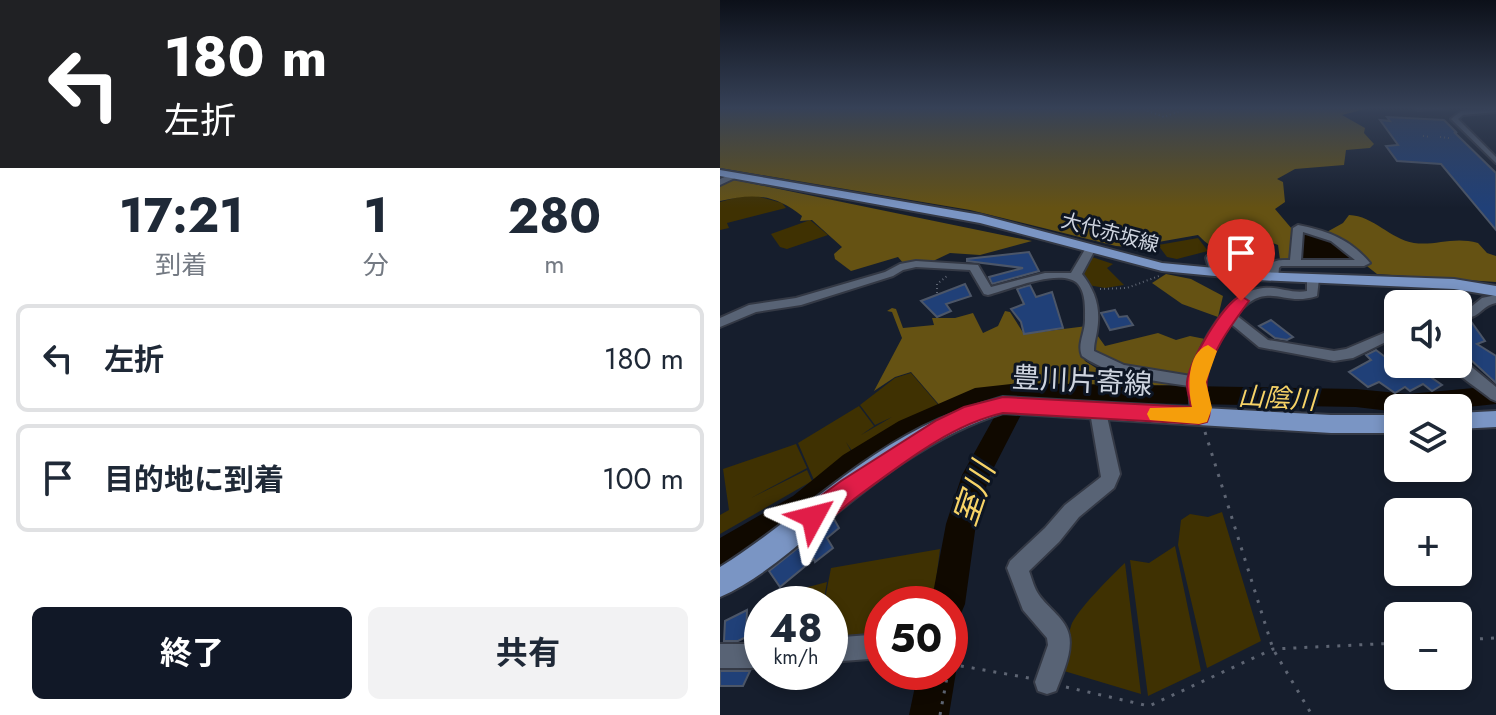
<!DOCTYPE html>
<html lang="ja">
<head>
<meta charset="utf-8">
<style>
	:root { --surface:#fff; --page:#f2f2f3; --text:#1f2937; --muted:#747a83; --line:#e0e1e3; --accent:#111827 }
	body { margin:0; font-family:Jost,"Noto Sans JP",sans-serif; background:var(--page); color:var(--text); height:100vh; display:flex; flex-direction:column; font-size:30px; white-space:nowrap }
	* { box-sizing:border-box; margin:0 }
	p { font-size:26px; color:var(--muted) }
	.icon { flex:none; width:44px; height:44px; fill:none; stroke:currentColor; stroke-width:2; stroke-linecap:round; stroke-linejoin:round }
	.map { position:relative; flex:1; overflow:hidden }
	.details { display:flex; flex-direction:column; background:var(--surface); width:720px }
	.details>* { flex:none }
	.guide { background:#202124; color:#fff; overflow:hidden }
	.fabs { position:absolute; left:664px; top:290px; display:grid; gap:16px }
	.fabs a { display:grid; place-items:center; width:88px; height:88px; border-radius:12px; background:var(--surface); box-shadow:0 4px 12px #0003; font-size:40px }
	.speed { position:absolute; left:24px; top:586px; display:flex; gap:16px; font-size:40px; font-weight:700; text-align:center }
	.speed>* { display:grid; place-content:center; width:104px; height:104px; border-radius:50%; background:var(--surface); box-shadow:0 4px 12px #0003; line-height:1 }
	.speed small { font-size:20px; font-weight:400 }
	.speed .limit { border:12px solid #d22; background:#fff; color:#111 }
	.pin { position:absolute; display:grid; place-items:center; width:68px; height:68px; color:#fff; margin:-82px -34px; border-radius:50% 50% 50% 0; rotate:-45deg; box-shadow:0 0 8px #0007 }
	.pin .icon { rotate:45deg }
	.me { position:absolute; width:88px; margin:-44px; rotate:52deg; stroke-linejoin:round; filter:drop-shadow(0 0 6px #0008) }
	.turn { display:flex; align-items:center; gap:28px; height:168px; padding:0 32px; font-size:36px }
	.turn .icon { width:104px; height:104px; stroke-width:2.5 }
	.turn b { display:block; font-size:56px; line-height:68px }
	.eta { display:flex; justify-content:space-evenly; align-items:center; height:136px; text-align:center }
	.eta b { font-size:48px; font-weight:700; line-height:56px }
	.cta { display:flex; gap:16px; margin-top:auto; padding:16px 32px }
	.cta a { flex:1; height:92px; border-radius:12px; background:var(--accent); color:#fff; font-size:32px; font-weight:700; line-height:92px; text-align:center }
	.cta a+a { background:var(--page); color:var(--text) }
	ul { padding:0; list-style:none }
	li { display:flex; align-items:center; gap:24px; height:108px; margin:0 16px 12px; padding:0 16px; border:4px solid var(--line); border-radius:12px }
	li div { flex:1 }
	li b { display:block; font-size:30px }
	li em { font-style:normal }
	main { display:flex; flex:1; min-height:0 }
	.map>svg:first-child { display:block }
</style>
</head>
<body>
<main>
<section class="details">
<div class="guide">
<div class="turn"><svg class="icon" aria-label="left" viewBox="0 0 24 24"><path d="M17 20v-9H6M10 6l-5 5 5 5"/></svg><div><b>180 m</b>左折</div></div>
</div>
<div class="eta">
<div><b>17:21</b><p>到着</p></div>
<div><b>1</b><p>分</p></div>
<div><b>280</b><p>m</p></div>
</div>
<ul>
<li><svg class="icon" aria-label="left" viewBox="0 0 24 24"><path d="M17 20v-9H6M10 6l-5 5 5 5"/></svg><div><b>左折</b></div><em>180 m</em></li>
<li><svg class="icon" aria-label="arrive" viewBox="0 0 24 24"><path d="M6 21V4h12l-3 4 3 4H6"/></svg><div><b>目的地に到着</b></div><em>100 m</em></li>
</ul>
<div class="cta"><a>終了</a><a>共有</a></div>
</section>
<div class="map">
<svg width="776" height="715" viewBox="0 0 776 715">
	<rect width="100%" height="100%" fill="#161e2d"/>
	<g fill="#3f3102">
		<polygon points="29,194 62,203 66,208 7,223 9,228 0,230 0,202"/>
		<polygon points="90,220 108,235 67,249 60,247 51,234"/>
		<polygon points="478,238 488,251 457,259 447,257 438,245"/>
		<polygon points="369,256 393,264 387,268 404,285 385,288 368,285 360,273"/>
		<polygon points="191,373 221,408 165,435 134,454 126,442 133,455 94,480 78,443 139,406 154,426 141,435 172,417 155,425 140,405 175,378"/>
		<polygon points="76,444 87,468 31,498 87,470 92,481 0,534 0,515 9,510 3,469"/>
		<polygon points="502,512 541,641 487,668 458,545 461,520 470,514 488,517"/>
		<polygon points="455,546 481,671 428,696 410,560 429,563"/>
		<polygon points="220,549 213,604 162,604 162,637 110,640 110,604 104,604 111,568"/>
		<path d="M405 563 421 694 344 671C346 656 346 641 351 626 355 612 393 574 405 563Z"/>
		<polygon points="107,582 103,604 57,604 58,595"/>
	</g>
	<g fill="#655213">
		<path d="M0 108H649L622 115 645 128 644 133 654 144 650 148 626 150 624 165 575 169 557 179 563 182 565 202 555 209 572 229 571 260H560L558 245 533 236C507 246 500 258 478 235L410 247 396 246 250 210 0 168Z"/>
		<path d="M10 179 312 241 260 255 230 253 211 262 184 264 178 257 131 271 115 259 114 254 122 247 92 220 80 221 82 216C55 194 33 193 0 201V184Z"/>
		<path d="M629 215C654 216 670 239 694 243 716 246 733 236 758 243L767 253 776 256V282L657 274 605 233 623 223Z"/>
		<polygon points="446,274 471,279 503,296 498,317 462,304 432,283"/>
		<polygon points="172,308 176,309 183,328 214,325 212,318 235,318 253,313 263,333 278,326 285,311 290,312 304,334 367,326 359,350 365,361 376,368 472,385 304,387 256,394 222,408 191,372 175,377 154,391 182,338 172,312 167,311"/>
		<polygon points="375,332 385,346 438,333 456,340 470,336 490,340 473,379 391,364 373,355"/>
	</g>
	<polygon fill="#100900" points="579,230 609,235 640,263 579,261"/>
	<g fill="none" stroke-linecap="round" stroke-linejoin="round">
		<g fill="#100900" fill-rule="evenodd">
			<path d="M301 383 636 389 688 394 776 386V404L738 408H678V412L636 407 308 401 269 477 256 524 245 604 240 616 230 620V604H211L226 524 242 475 282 403C179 415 96 532 0 572V538L73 496 123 455 179 421 255 388Z"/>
			<polygon points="230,659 236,672 229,715 189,715 198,672 230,672"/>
		</g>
	</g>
	<g fill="#204078" stroke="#4c5668" stroke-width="2">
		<polygon points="667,117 724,120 737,133 734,132 776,173 776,230 721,164 677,161 666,146 678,145 660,120 670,121"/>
		<polygon points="309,252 319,271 272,284 269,277 303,268 247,261 247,259"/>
		<polygon points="245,284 251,296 226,304 231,311 217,317 201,301"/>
		<polygon points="310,285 316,297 332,292 343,328 304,334 301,322 291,309 304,304 297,289"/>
		<polygon points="395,310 399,317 407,316 413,325 390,330 381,313"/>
		<polygon points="551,320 573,337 567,340 555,338 539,326"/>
		<polygon points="750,320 765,341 757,344 776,356 776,383 738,348 738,321"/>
		<polygon points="656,350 681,369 692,364 722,385 712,391 703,384 690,391 685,387 675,393 659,382 648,387 629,372 651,360 646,355"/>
		<polygon points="114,519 119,528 107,538 113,548 95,562 94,559 60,587 49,571"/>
		<polygon points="27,610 26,637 18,641 4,641 5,621"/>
		<polygon points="0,671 30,671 23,686 0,686"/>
	</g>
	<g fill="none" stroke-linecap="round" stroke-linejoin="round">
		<g stroke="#343945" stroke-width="4">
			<g id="minor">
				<polygon points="695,108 727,108 698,110"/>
				<polygon points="776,108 776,112 743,115 738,119 776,157 776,163 731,119 741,111"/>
				<polygon points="14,173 18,175 17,177 0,185 0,179"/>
				<path d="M578 225C608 231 630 239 650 263L644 266H561L559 268 558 279H550L547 267C554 259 561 260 570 260L573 228ZM583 232 611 241 635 260H581Z"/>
				<polygon points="522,241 527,244 526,246 497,259 501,273 499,275 491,275 486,258 487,256"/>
				<path d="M371 245 376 248 362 274C375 291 381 307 377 331 376 338 374 343 374 351L404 365 471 376C479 344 508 291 543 288 558 286 572 294 587 291V279L593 276 599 279 597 296C561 308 548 278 516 315L548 340 614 351 626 349 678 327V336L633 358 614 361 539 347 510 323C499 340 485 362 484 382 483 396 491 407 485 421L479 422 473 421C470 415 470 395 469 386 433 380 394 378 362 356 357 344 365 333 365 320 365 309 366 293 358 284 342 267 288 290 268 295L264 294 250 270 196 267 183 270 173 276 81 305 36 312 0 327V318L29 305 76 298 165 272 180 264 196 261 258 265 271 287 325 273H351L367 246Z"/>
				<path d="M776 295V303C758 307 762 320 738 318V310L746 311 762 298Z"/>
				<path d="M738 360 748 364 776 387V401L771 399C757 388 739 376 727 364H738Z"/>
				<path d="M378 406 384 408 386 412 400 474 394 488 359 517 339 542 309 571C312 579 314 588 319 595 328 608 346 619 349 635 353 652 342 675 336 691L327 694 318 691 315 682 328 645 327 638 303 610 287 568 290 561 325 528 345 505 381 477 370 412 372 408Z"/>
				<polygon points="162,634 162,658 110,662 110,638"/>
				<rect x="0" y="644" width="42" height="24"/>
			</g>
		</g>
		<g stroke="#343945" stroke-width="4">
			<g id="major">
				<polygon points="0,170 261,215 442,263 537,272 734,279 776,286 776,296 734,289 537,280 442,271 260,223 0,176"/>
				<path d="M283 397 611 415H678V433H611L283 413C210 436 154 482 96 530 67 554 35 582 0 597V567C69 524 129 464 202 427 229 414 255 405 283 397Z"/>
				<polygon points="776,411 776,427 738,429 738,413"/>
			</g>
		</g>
		<g stroke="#5e6573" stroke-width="2" stroke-dasharray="1 3" stroke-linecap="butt">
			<polyline points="420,108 444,117 468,108"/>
			<polyline points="703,136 711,137"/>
			<polyline points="720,137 729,138"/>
			<polyline points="380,289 407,288 439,276"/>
			<polyline points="217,293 217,284 227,276"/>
		</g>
		<g stroke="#5e6573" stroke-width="3" stroke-dasharray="3 8" stroke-linecap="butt">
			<polyline points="485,432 553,649 592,715"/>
			<polyline points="738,640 776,638"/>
			<polyline points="230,664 309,678"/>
			<polyline points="346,687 429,706 553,649 678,643"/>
			<polyline points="220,715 228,672"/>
		</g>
		<use href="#minor" fill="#586375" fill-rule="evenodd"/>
		<use href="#major" fill="#7a95c4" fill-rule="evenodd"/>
	</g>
	<linearGradient id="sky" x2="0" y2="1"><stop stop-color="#0c1019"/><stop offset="0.52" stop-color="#364157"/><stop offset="1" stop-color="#364157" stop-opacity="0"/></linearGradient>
	<rect width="776" height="208" fill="url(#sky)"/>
	<path fill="#e11d48" stroke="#92132f" stroke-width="2" d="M521 296 529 301C513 323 491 351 487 379 484 395 495 405 487 422L479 424 283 413C230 425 182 464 138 496 123 507 110 522 93 529L84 525 81 517 84 508 121 481 217 420 244 407 283 397 471 407C470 399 466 389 467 382 468 363 504 302 521 296Z"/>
	<path fill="#f59e0b" d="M488 345 497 351 486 382 492 408 487 422 479 424 430 420 427 414 430 408 472 407C468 389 466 353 488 345Z"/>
	<g text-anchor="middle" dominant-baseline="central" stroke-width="6" stroke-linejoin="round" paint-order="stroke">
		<g font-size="20" fill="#ced4df" stroke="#0d1523">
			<text transform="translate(390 233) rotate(15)">大代赤坂線</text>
		</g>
		<g font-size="26" font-style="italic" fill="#f7d367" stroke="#0d1523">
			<text transform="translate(557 398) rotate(3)">山陰川</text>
		</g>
		<g font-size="28" fill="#ced4df" stroke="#0d1523">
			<text transform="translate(362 381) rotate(3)">豊川片寄線</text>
		</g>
		<g font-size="32" font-style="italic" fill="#f7d367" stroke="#0d1523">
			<text transform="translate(254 494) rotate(-71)">室川</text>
		</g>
	</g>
</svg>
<div class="fabs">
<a><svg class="icon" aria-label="sound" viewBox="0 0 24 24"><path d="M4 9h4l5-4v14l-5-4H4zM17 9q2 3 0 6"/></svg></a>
<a><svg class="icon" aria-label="layers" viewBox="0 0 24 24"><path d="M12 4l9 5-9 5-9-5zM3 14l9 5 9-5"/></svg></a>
<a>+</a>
<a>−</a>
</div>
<div class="speed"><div>48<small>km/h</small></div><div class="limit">50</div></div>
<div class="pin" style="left:521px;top:301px;background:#d93025"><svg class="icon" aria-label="arrive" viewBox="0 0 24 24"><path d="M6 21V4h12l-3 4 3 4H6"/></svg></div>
<svg class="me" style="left:93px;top:517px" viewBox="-20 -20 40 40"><path d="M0-17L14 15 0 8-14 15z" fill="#e11d48" stroke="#fff" stroke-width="4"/></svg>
</div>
</main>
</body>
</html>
